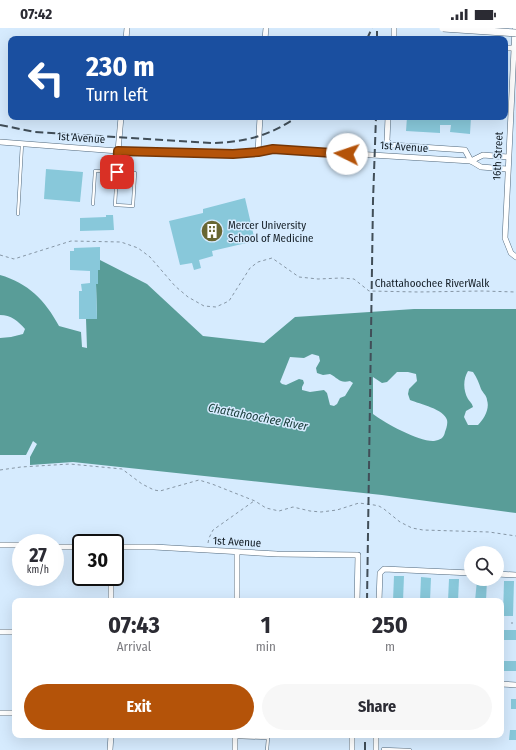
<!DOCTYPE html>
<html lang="en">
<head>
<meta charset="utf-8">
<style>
	:root { --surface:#fff; --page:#f7f7f7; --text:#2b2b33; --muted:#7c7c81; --accent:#b45309 }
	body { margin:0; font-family:"Fira Sans Condensed",sans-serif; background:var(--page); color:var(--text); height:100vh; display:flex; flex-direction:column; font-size:15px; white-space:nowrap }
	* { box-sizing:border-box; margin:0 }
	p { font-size:13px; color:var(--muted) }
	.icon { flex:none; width:22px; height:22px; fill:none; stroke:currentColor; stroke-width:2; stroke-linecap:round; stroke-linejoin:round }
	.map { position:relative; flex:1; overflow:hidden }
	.panel { position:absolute; left:12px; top:570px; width:492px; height:140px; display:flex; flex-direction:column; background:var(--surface); border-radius:8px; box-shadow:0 4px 16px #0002 }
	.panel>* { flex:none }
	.top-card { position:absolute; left:8px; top:8px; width:500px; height:84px; border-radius:8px; box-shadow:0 4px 16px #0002; background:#1a4fa0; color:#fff; overflow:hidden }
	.tools { position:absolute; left:464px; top:518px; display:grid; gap:8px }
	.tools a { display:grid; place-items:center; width:40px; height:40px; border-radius:50%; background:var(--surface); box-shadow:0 4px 16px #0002; font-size:20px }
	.speed { position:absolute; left:12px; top:506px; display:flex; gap:8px; font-size:20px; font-weight:700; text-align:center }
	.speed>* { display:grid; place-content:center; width:52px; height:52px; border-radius:50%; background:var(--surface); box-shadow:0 4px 16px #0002; line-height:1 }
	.speed small { font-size:10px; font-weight:400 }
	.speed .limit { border:2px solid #111; border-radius:6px; background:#fff; color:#111 }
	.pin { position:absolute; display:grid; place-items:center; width:34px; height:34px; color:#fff; margin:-17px; border-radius:8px; box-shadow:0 2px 6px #0006 }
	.me { position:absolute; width:44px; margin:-22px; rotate:274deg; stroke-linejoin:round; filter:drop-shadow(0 0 3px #0008) }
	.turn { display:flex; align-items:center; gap:14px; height:84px; padding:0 12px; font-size:18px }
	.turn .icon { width:52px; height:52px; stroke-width:2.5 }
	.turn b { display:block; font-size:28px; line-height:34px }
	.eta { display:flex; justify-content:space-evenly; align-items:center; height:68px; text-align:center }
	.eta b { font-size:24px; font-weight:700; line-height:28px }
	.primary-button { display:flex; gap:8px; margin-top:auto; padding:8px 12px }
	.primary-button a { flex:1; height:46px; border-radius:24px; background:var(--accent); color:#fff; font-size:16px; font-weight:700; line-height:46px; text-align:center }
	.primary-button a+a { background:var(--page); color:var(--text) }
	.status { display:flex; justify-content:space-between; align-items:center; height:28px; padding:0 20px; background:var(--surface); direction:ltr }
	.status svg { height:11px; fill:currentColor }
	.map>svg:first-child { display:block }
</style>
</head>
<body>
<div class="status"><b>07:42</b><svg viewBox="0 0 49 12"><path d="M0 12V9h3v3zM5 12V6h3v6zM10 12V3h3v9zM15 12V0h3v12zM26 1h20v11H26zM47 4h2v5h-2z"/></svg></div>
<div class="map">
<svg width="516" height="722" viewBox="0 0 516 722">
	<rect width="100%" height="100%" fill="#d6ebfe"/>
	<path fill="#599d98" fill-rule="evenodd" d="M100 232 147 256 203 308 264 315 295 289 414 281H516V485L382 467 73 434 30 437V429L37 416 33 413 26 427H0V310L11 309 23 306 25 301C18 293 11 287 0 287V247C28 255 45 272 59 298L81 304 82 319 87 320 86 291H97L96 256 98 255V242L100 241ZM312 326 319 328 320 333 316 340 317 345 323 347 330 346C338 350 340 356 350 353L353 355 345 368 340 370 337 376 334 378 330 377 327 365 324 362 310 364 302 362V359L304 355 303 352 299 351 286 357 282 356 280 354 290 329 304 330ZM468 343 473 344C477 350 479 355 481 361 483 365 487 368 487 372 490 381 484 391 478 397H468L464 389 466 383 473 379C472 375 470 374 468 371 463 362 463 351 468 343ZM397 344H408L416 346 417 353 409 361 408 366 410 372C420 376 444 381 447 392 448 396 446 401 445 404 444 410 440 412 434 413 419 414 385 395 373 386V349L382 355 387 354Z"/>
	<g fill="#88c8da">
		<polygon points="407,89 471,89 470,106 450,104 451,97 440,97 440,105 406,103"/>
		<polygon points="46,141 83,144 80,174 44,171"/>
		<polygon points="245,170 255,213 212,223 213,228 199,232 201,240 194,242 192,235 180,237 169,193 203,185 203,181"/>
		<polygon points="106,187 113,187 114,202 80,203 80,190 106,189"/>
		<polygon points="100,219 100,242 98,242 98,256 96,256 97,291 79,291 79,263 82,263 81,256 90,255 90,243 70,242 70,223 74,223 74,220"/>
		<polygon points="394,548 404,548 403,573 393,573"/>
		<polygon points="421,549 431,550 430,573 420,573"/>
		<polygon points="449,551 459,551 458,573 448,573"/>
		<polygon points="477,552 487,552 486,573 475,573"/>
		<polygon points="504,553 514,553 513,588 503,588"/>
		<rect x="501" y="602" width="15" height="10"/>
		<rect x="501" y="633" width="15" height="10"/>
		<rect x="511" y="671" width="5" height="10"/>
		<polygon points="510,702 516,702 516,712 509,712"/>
	</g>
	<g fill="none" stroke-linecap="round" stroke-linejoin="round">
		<g stroke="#51687c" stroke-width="3.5">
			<g id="service">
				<polygon points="117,143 135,145 133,178 115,177"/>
				<polyline points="93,176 95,143 117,143 118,123"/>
				<polyline points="18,186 22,116"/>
				<polyline points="236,709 268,710 267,722"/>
				<polyline points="383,721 410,722"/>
			</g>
		</g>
		<g stroke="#51687c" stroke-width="6">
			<g id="minor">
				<polyline points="515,0 505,210 511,225 516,229"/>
				<polyline points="126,11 127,0"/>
				<polyline points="265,11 266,0"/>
				<polyline points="394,11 394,0"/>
				<polyline points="505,20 516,20"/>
				<polyline points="388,89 387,113 391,117 465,122 471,133"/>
				<polyline points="0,114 118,123 233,126 273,121 471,133 481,139 507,141"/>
				<polyline points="118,123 121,89"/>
				<polyline points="258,124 260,89"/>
				<polyline points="471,133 483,127 508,129"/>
				<polyline points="0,517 21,517"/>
				<polyline points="55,519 81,519"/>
				<polyline points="115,519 154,519 277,526 358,527 357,573"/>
				<polyline points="497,546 516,547"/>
				<polyline points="111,573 111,549"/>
				<polyline points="237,573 237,524"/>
				<polyline points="379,573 380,545 384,541 471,545"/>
				<polyline points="0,604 15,604"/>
				<polyline points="501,656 516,657"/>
				<polyline points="0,685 15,685"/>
				<polyline points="110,722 111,707"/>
				<polyline points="235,722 235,707"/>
				<polyline points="352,722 352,707"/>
				<polyline points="376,722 376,707"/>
			</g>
		</g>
		<g stroke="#8696a5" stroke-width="1" stroke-dasharray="3 3" stroke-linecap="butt">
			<polyline points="0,227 14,231 71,213 121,214 138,220 150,229 175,258 188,269 204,278 216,279 229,273 250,240 258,234 272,230 299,249 318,251 341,250 354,251 369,263 418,264 482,263 516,264"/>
			<polyline points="0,442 21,439 70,436 122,441 142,456 154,462 160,463 199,452 212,456 255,473 266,480 279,483 293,479 310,483 321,484 337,482 359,475 374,477 379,478 384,481 400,494 412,500 423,502 489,504 516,508"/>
			<polyline points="208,515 209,510 213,502 254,473"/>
			<polyline points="512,596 512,594"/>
		</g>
		<use href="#service" stroke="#fff" stroke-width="2.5"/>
		<use href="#minor" stroke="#fff" stroke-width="5"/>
		<g stroke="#414e58" stroke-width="2" stroke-dasharray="8 4" stroke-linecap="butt">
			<polyline points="367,11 372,0"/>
			<polyline points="377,11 377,0"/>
			<path d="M0 97 35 104 212 115C246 114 269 108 297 89"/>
			<polyline points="367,573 373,173 376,89"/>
			<polyline points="365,722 365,707"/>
		</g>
		<g stroke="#51687c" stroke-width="8" stroke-linecap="butt">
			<polyline id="secondary-bridge" points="443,0 516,5"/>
		</g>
		<use href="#secondary-bridge" stroke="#fff" stroke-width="7"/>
	</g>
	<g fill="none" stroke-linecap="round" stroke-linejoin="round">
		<g stroke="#753606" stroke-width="10">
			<polyline id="route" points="117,144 118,123 233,126 258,124 273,121 347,126"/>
		</g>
		<use href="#route" stroke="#b45309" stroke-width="7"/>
	</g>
	<defs>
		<g id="building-disc" transform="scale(1.15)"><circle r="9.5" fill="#686632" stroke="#d6ebfe"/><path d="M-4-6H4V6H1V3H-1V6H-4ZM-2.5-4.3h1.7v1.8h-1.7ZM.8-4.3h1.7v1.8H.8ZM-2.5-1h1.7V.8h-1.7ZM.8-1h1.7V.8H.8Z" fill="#fff"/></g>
	</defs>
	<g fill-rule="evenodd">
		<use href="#building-disc" x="212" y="203"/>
	</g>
	<g text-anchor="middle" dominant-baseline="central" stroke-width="3" stroke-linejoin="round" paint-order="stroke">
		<g font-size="11" fill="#131d25" stroke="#d6ebfe">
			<text transform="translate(81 110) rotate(4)">1st Avenue</text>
			<text transform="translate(404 119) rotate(4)">1st Avenue</text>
			<text transform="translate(498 128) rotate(-87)">16th Street</text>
			<text x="432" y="255">Chattahoochee RiverWalk</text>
			<text transform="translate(237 514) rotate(3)">1st Avenue</text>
		</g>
		<g font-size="11" fill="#131d25" stroke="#d6ebfe" text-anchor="start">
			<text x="228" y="197">Mercer University<tspan x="228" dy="13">School of Medicine</tspan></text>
		</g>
		<g font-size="12" font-style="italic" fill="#183b38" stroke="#d6ebfe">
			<text transform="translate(258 389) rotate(11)">Chattahoochee River</text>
		</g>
	</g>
</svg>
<div class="tools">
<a><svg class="icon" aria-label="search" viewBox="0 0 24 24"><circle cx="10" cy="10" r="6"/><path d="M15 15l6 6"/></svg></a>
</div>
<div class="speed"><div>27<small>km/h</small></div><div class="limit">30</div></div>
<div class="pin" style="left:117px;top:144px;background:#d93025"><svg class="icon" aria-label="arrive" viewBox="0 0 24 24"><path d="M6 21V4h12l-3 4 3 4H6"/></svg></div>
<svg class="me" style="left:347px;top:126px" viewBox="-20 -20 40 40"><circle r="19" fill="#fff"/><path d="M0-13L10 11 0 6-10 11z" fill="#b45309"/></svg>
<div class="top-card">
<div class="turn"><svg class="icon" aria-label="left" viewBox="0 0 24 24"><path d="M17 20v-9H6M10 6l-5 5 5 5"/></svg><div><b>230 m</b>Turn left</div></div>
</div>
<section class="panel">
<div class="eta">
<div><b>07:43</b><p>Arrival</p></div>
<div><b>1</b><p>min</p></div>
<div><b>250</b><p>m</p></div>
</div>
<div class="primary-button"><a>Exit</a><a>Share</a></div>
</section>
</div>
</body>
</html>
